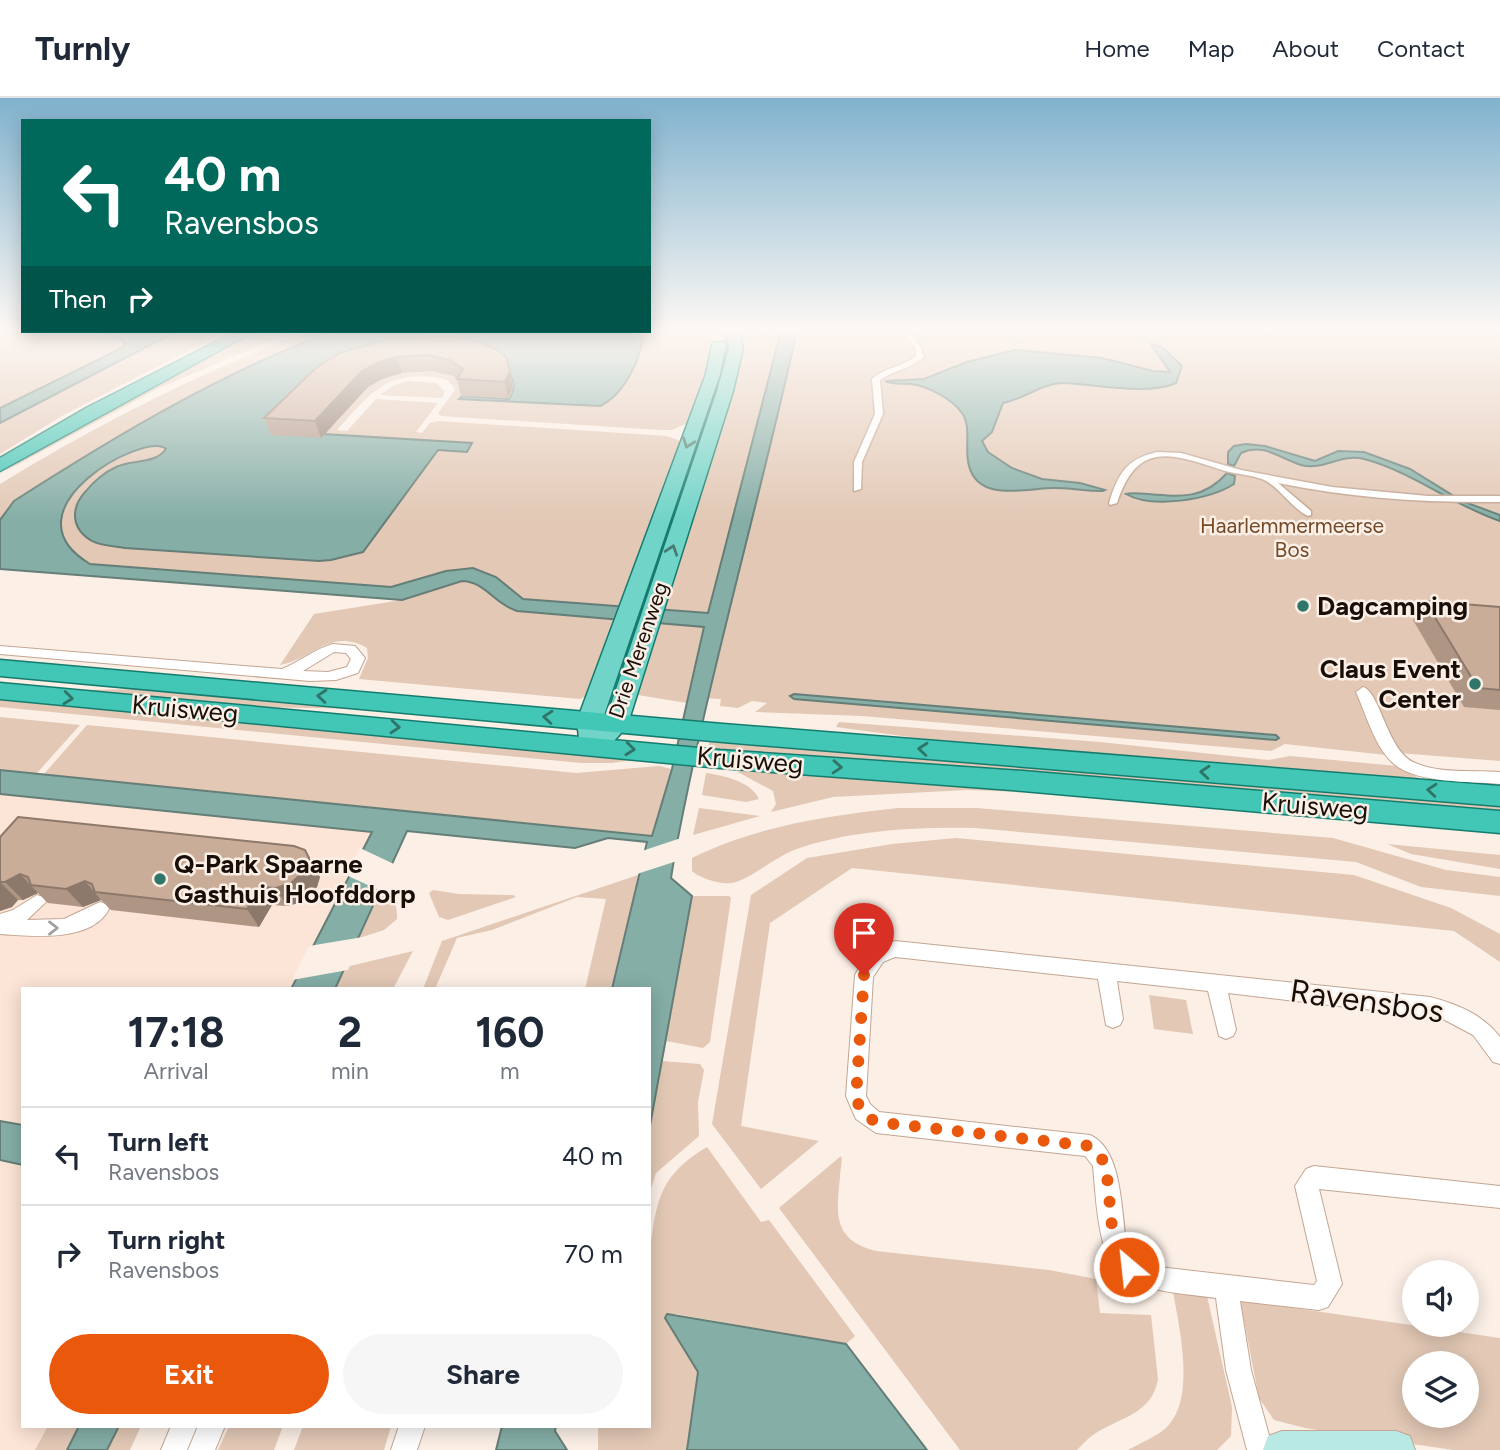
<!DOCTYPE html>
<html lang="en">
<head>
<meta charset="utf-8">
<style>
	:root { --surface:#fff; --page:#f6f6f7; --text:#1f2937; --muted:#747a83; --line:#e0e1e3; --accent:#ea580c }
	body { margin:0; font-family:Figtree,sans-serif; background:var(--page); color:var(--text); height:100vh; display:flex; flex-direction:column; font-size:26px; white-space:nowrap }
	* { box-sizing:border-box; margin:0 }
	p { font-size:23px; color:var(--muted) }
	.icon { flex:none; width:38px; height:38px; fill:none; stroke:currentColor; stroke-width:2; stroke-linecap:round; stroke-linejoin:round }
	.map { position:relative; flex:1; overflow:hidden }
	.drawer { position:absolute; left:21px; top:889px; width:630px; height:441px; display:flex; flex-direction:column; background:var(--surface); border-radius:0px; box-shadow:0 4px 18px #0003 }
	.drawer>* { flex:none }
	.hud { position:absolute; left:21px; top:21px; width:630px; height:214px; border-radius:0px; box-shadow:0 4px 18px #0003; background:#00695c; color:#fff; overflow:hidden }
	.fabs { position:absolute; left:1402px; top:1162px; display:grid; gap:14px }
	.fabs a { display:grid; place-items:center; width:77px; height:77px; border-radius:50%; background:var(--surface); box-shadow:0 4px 18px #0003; font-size:35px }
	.pin { position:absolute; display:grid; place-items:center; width:60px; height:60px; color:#fff; margin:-72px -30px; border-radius:50% 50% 50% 0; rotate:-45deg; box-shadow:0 0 7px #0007 }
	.pin .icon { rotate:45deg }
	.me { position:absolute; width:77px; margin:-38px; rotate:332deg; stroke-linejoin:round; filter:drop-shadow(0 0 5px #0008) }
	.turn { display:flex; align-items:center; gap:24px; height:147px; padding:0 28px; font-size:32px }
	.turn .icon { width:91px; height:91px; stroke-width:2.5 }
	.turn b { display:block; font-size:49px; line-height:60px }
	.then { display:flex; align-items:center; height:66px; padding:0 28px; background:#0003; gap:14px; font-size:26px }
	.eta { display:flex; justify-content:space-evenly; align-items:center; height:119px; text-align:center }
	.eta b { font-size:42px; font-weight:700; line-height:49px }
	.button { display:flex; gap:14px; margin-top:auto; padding:14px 28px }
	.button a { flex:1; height:80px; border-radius:42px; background:var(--accent); color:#fff; font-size:28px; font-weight:700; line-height:80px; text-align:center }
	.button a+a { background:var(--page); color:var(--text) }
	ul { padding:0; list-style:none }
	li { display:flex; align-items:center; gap:21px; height:98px; padding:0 28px; border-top:2px solid var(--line) }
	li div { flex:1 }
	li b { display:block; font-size:26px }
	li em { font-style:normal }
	header { display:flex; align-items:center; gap:42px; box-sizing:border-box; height:98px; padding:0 35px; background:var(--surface); border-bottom:2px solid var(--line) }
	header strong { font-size:33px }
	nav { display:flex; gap:38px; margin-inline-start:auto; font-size:24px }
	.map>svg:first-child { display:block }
</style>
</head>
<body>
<header>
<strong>Turnly</strong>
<nav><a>Home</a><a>Map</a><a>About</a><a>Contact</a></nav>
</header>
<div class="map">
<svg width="1500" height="1352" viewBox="0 0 1500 1352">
	<rect width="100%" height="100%" fill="#fbefe6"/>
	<polygon fill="#fce5d6" points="0,691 381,728 303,891 23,891 23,1328 93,1328 82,1352 0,1352"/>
	<g fill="#e2c8b5" fill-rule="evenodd">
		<polygon points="0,233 226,233 62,318 0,356"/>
		<polygon points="254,233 293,233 157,291 0,376 84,324 200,259"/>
		<path d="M310 233H333C219 276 117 337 14 403L0 422V386C98 326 202 273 310 233Z"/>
		<path d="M643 233H711L713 261 690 324 672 332H661L441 318 438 315 455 292C451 282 444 280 433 279 384 273 367 299 337 332L347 333 376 301 438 305 416 334 422 335 430 325 438 323 667 338 678 342 682 348 624 509 523 501 460 471 391 489 90 466C0 413 145 332 166 351L154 360 94 444 125 450 331 462 363 452 438 352 467 354 471 345 324 336C336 322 346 305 359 293 383 271 436 265 463 284L460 302 599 308 622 291 640 253Z"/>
		<polygon points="721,233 729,233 731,248 707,330 697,346 688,372 666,453 669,420 723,252"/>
		<polygon points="738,233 781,233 708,515 662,512"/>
		<polygon points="794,233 1500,233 1500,663 1386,654 1386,657 1285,646 1271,653 862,618 755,614 767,605 752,603 738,610 720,608 721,601 703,600"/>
		<polygon points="409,283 436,285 445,293 442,300 380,297 394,287"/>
		<path d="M462 483C482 483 497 505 517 513L619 522 593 595 580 601 359 581 368 560 367 550C331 529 311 562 280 567L314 516 402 502Z"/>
		<polygon points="657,525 704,529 687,605 638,597"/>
		<polygon points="138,591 203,592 414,612 257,609 80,592"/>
		<polygon points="0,600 646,660 612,665 581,665 0,609"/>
		<polygon points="0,619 80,627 37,675 0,672"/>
		<polygon points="839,624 1100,644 1268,662 1290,658 1397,668 1424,683 932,642 836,629"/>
		<polygon points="87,627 576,675 659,668 672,671 652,738 44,676"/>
		<polygon points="711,637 1492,707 1500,709 1500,721 707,654"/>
		<polygon points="725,667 1027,694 966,692 833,699 771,714 776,706 773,693"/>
		<path d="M706 675C725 678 750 683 759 701L746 704 702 697Z"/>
		<polygon points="699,710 760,718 693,737"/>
		<path d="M898 710H977L1333 740 1446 772 1500 779V798L1421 789 1356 764 975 730C916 729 850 732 794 752 776 759 748 782 732 785 721 787 699 780 692 773V760C756 728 827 718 898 710Z"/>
		<polygon points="956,740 1354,777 1451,810 1500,836 1500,864 1454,833 852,770 770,825 741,1028 819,1043 761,1091 712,1026 751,797 807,760 892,746"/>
		<polygon points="1387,746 1500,757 1500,771 1411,756"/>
		<polygon points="641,776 612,891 585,891 606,801 577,799 492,832 457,840 435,891 423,891 442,843"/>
		<polygon points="433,792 459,796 513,797 516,799 448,822 439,819 429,795"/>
		<path d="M379 796C394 801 397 804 397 821L384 832 359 840Z"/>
		<polygon points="692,798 729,798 731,800 710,944 703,950 666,943"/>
		<polygon points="413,853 393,891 335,891 346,869"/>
		<polygon points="1149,897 1186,902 1193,936 1154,931"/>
		<polygon points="662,963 700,966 704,972 698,1004 699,1038 656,1075 649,1097 649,1033"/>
		<path d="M707 1049 761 1124 769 1122 855 1238 846 1246 676 1216 665 1220 698 1274 687 1352H598V1328H649V1158C657 1104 657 1079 707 1049Z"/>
		<path d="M841 1058C843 1063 840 1071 840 1079 836 1117 833 1142 876 1153L1049 1172 1096 1181 1100 1215 1151 1217 1158 1281C1152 1317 1119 1319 1093 1337 1087 1341 1082 1347 1077 1352H960L779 1110Z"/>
		<path d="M1173 1193 1207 1198 1232 1309 1231 1338 1217 1352H1128C1140 1345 1156 1339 1166 1330 1197 1301 1179 1230 1173 1193Z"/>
		<path d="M1240 1202 1500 1240V1352H1453L1305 1330 1274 1322 1259 1300ZM1414 1265H1466V1318H1414Z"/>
		<polygon points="48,1328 79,1328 67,1352 35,1352"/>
		<polygon points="119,1328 141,1328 130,1352 107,1352"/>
		<polygon points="229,1328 283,1328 274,1352 218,1352"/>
		<polygon points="303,1328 391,1328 384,1352 294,1352"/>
	</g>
	<g fill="#85aea6" stroke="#657e77" stroke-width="2">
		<polygon points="117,233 177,233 0,325 0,310 124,249 126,246 121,241 101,234"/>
		<path d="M333 233H643C643 259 624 297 600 308L459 301 462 298 509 301C515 292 515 285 510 276L386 258 324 336 472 345 467 354 438 352 363 454 331 462 319 463 125 450C115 448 101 448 92 443 71 431 70 410 86 393 93 384 105 374 116 369 132 361 154 367 166 351 146 332 0 412 90 466L391 489 446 473 473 470 496 479 523 501 708 515 781 233H797C758 409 707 583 674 761L671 780 692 798 649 1033V891H612L647 744 608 740 575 750 407 733 335 891H291L372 734 0 696V672L652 738 672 671 704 529 517 513C496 507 484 483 462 483L402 502 0 471V422L14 403C117 337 219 276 333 233Z"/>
		<path d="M1151 246 1162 249 1182 268 1176 285C1148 298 1093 286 1062 285 1041 286 1024 301 1003 305L992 334 982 343 988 354 1012 370 1042 381 1080 385 1105 392 1103 393C1086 393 1070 390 1054 390 1026 390 979 405 969 368 964 351 972 329 962 315 952 301 928 288 911 286 901 285 894 287 885 283L924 281 967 264 1015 252 1102 260 1153 273 1170 274Z"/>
		<path d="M1246 346 1265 348 1315 363 1338 353 1364 354 1410 371 1462 403 1500 417V423C1452 407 1413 374 1364 361 1341 355 1324 373 1301 367 1280 361 1264 344 1241 355L1234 368 1228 366V354L1234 348Z"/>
		<path d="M1227 375 1235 378 1234 386C1209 402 1152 411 1126 396 1133 394 1140 396 1148 396 1182 399 1204 401 1227 375Z"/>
		<polygon points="794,596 1276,637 1279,640 1276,642 794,601 790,598"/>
		<polygon points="0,1023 23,1027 23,1067 0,1062"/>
		<polygon points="667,1216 846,1246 927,1352 687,1352 698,1274 665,1220"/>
		<polygon points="79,1328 119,1328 107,1352 67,1352"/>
		<polygon points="502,1328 556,1328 555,1333 567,1352 496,1352"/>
	</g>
	<g fill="#fbefe6">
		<polygon points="681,740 677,763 637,776 642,753"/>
		<polygon points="360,750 396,767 383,794 346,777"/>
		<polygon points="363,839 348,872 292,882 309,848"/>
	</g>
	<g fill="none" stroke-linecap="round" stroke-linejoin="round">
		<g stroke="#c3a692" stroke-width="3">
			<g id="pedestrian">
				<path d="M903 233H909L921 250 924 259C911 271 894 272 880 282L883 316 862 364 861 391 854 393V364L875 316 872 281C885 269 903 269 916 258L915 250Z"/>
				<path d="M1157 354 1181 355 1241 372 1332 389 1428 398H1500V404C1425 405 1351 400 1278 385L1311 413V417L1308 418C1291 410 1279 388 1262 381 1251 377 1237 376 1225 373 1174 357 1138 340 1117 405L1110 407 1109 405C1118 376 1126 361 1157 354Z"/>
			</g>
		</g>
		<g stroke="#c3a692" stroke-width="2">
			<g id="minor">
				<path d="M333 546 355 548 365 560 358 575 336 582 310 583 0 556V548L282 571C300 564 314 551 333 546ZM334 554 346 555 351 561 347 569 328 574 303 573Z"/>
				<path d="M1363 589C1380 594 1387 651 1413 664 1438 676 1473 672 1500 674V686C1470 683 1418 686 1394 666 1375 650 1366 616 1356 594Z"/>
				<path d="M37 797 43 799 46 804 27 822 64 821 100 804 106 806 109 811C92 845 30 838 0 836V816L13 812Z"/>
				<path d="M895 843 1430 899C1457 906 1482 916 1500 939V966L1493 964 1473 937 1441 920 1228 895 1236 932 1233 938 1226 941 1219 938 1208 893 1117 883 1123 921 1120 927 1113 930 1106 927 1098 881 895 859 883 864 873 879 866 998 870 1006 879 1014 1090 1037C1122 1051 1121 1111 1126 1142 1131 1159 1144 1163 1159 1169L1314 1187 1317 1183 1295 1088 1306 1071 1314 1068 1500 1088V1110L1319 1091 1342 1186 1328 1209 1319 1212 1240 1203 1251 1272 1273 1352H1247L1226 1272 1216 1200C1188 1196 1143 1194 1121 1177 1097 1159 1096 1096 1093 1068L1085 1058 876 1035 856 1021 846 998 855 877 869 852Z"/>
				<polygon points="171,1328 197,1328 187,1352 161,1352"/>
				<polygon points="198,1328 225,1328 215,1352 188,1352"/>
				<polygon points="399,1328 425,1328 417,1352 391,1352"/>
			</g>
		</g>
		<g stroke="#c3a692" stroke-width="2">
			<polygon id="secondary" points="1282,1333 1396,1333 1410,1338 1415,1352 1263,1352 1268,1338"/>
		</g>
		<g stroke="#157c6d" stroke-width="3">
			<path id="primary" d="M726 233H739L743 250 733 293 628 625C619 640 601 659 584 654L580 648 577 623 706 276 712 247 714 244H724L726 247 720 276 601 626 606 621 717 293 729 250Z"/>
		</g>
		<g stroke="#157c6d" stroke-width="3">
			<g id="trunk">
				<polygon points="237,233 255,233 0,373 0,360 86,310"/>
				<polygon points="0,562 723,626 1500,688 1500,708 723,644 0,578"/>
				<polygon points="0,585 720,652 1023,673 1500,713 1500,735 1023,693 720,670 0,601"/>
			</g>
		</g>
		<use href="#pedestrian" fill="#fff" fill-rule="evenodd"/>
		<use href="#minor" fill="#fff" fill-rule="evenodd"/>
		<use href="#secondary" fill="#b8e9e4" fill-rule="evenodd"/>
		<use href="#primary" fill="#71d4c8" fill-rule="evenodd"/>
		<use href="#trunk" fill="#42c6b6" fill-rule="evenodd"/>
	</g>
	<g fill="#ae9584">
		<polygon points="452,238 513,290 508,300 461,298 457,281 453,278 431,273 402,275 382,281 368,289 321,340 271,337 264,320 317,269"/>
		<polygon points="1425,503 1500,509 1500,612 1464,609 1413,522"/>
		<polygon points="0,739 305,752 320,779 317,789 302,804 287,808 272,807 259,829 111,812 101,802 83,809 48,805 38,795 23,802 18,802 12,809 0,813"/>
	</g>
	<g fill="#8d796b">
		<polygon points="397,259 402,275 382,281 368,289 321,340 315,323 362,273 377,265"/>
		<polygon points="510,273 513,290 508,300 505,284"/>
		<polygon points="309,760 320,779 317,789 302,804 287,808 276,790"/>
		<polygon points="20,776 38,795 23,802 5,784"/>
		<polygon points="85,783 101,802 83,809 66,791"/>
		<polygon points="0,784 18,802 12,809 0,813"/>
		<polygon points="260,789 272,807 259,829 247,811"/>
	</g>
	<g fill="#caad99" stroke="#8d796b" stroke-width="2">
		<polygon points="452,238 474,242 496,251 506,259 510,273 505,284 457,281 463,271 449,262 427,257 397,259 377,265 362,273 315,323 264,320 317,269 342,254 393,240"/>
		<polygon points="1425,503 1500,509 1500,592 1478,590"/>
		<polygon points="18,719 294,748 305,752 309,760 307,771 291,785 276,790 260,789 247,811 95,794 92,786 85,783 66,791 31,787 28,779 20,776 5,784 0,784 0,739"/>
	</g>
	<defs><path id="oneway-chevron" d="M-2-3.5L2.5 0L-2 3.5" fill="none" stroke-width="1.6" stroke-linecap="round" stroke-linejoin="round" transform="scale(1.75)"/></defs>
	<g stroke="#497b72">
		<use href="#oneway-chevron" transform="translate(688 345) rotate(110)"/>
		<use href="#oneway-chevron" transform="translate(672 452) rotate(-72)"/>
	</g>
	<g stroke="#307468">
		<use href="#oneway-chevron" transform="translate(322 598) rotate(-175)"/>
		<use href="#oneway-chevron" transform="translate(68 600) rotate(6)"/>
		<use href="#oneway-chevron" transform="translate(548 619) rotate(-175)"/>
		<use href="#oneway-chevron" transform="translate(395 629) rotate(5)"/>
		<use href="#oneway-chevron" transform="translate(630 651) rotate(6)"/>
		<use href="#oneway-chevron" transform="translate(923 651) rotate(-175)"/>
		<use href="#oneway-chevron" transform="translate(837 669) rotate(4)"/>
		<use href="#oneway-chevron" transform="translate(1205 674) rotate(-175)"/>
		<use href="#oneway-chevron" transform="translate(1432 692) rotate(-175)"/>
	</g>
	<use stroke="#a39f9c" href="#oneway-chevron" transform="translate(53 830)"/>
	<linearGradient id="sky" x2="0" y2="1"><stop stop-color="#80b2ce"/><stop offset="0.55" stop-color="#fdf8f4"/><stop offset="1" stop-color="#fdf8f4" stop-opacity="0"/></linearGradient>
	<rect width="1500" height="422" fill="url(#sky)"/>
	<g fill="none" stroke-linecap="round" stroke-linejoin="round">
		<path stroke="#ea580c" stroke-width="12" stroke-dasharray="0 21.6" d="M864 877 856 999C859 1011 865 1018 876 1024L1090 1048C1095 1053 1102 1059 1104 1065 1114 1101 1104 1139 1129 1169"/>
	</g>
	<g fill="#31766b" stroke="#fbefe6" stroke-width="2.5">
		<circle cx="1303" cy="508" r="7"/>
		<circle cx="1475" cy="586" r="7"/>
		<circle cx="160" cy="781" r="7"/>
	</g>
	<g text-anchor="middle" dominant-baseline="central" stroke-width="5" stroke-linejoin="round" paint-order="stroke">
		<g font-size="21" fill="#744927" stroke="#fbefe6">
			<text x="1292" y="427">Haarlemmermeerse<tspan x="1292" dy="24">Bos</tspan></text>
		</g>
		<g font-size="21" fill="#190f08" stroke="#fbefe6">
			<text transform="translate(638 552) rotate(-71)">Drie Merenweg</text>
		</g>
		<g font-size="26" font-weight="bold" fill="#190f08" stroke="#fbefe6" text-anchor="start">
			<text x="1317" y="508">Dagcamping</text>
			<text x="1461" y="571" text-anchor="end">Claus Event<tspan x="1461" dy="30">Center</tspan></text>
			<text x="174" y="766">Q-Park Spaarne<tspan x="174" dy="30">Gasthuis Hoofddorp</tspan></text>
		</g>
		<g font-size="26" fill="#190f08" stroke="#fbefe6">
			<text transform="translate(185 611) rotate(5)">Kruisweg</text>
			<text transform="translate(750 662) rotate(5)">Kruisweg</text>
			<text transform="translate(1315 708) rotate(5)">Kruisweg</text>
		</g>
		<g font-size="32" fill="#190f08" stroke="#fbefe6">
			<text transform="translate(1367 903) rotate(8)">Ravensbos</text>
		</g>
	</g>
</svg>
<div class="fabs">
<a><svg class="icon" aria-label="sound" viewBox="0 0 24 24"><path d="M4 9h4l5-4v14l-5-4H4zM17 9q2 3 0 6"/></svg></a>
<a><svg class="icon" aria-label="layers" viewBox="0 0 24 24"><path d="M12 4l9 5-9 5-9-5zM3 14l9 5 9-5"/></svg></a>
</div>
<div class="pin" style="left:864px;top:877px;background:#d93025"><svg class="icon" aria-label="arrive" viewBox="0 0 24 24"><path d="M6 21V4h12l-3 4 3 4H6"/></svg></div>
<svg class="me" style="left:1129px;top:1169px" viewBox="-20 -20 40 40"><circle r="17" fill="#ea580c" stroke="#fff" stroke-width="3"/><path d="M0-11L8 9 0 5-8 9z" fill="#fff"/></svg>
<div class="hud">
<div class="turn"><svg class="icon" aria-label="left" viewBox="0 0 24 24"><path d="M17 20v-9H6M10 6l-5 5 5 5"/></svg><div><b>40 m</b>Ravensbos</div></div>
<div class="then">Then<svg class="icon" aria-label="right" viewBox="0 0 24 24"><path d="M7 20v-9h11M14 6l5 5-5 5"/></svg></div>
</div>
<section class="drawer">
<div class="eta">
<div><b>17:18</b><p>Arrival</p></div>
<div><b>2</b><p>min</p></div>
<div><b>160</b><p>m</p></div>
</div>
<ul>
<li><svg class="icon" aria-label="left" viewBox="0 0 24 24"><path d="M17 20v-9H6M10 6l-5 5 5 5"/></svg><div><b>Turn left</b><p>Ravensbos</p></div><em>40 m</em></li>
<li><svg class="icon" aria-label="right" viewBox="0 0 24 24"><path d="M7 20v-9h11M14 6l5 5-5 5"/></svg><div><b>Turn right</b><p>Ravensbos</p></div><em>70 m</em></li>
</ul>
<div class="button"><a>Exit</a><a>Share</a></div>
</section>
</div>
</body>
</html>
